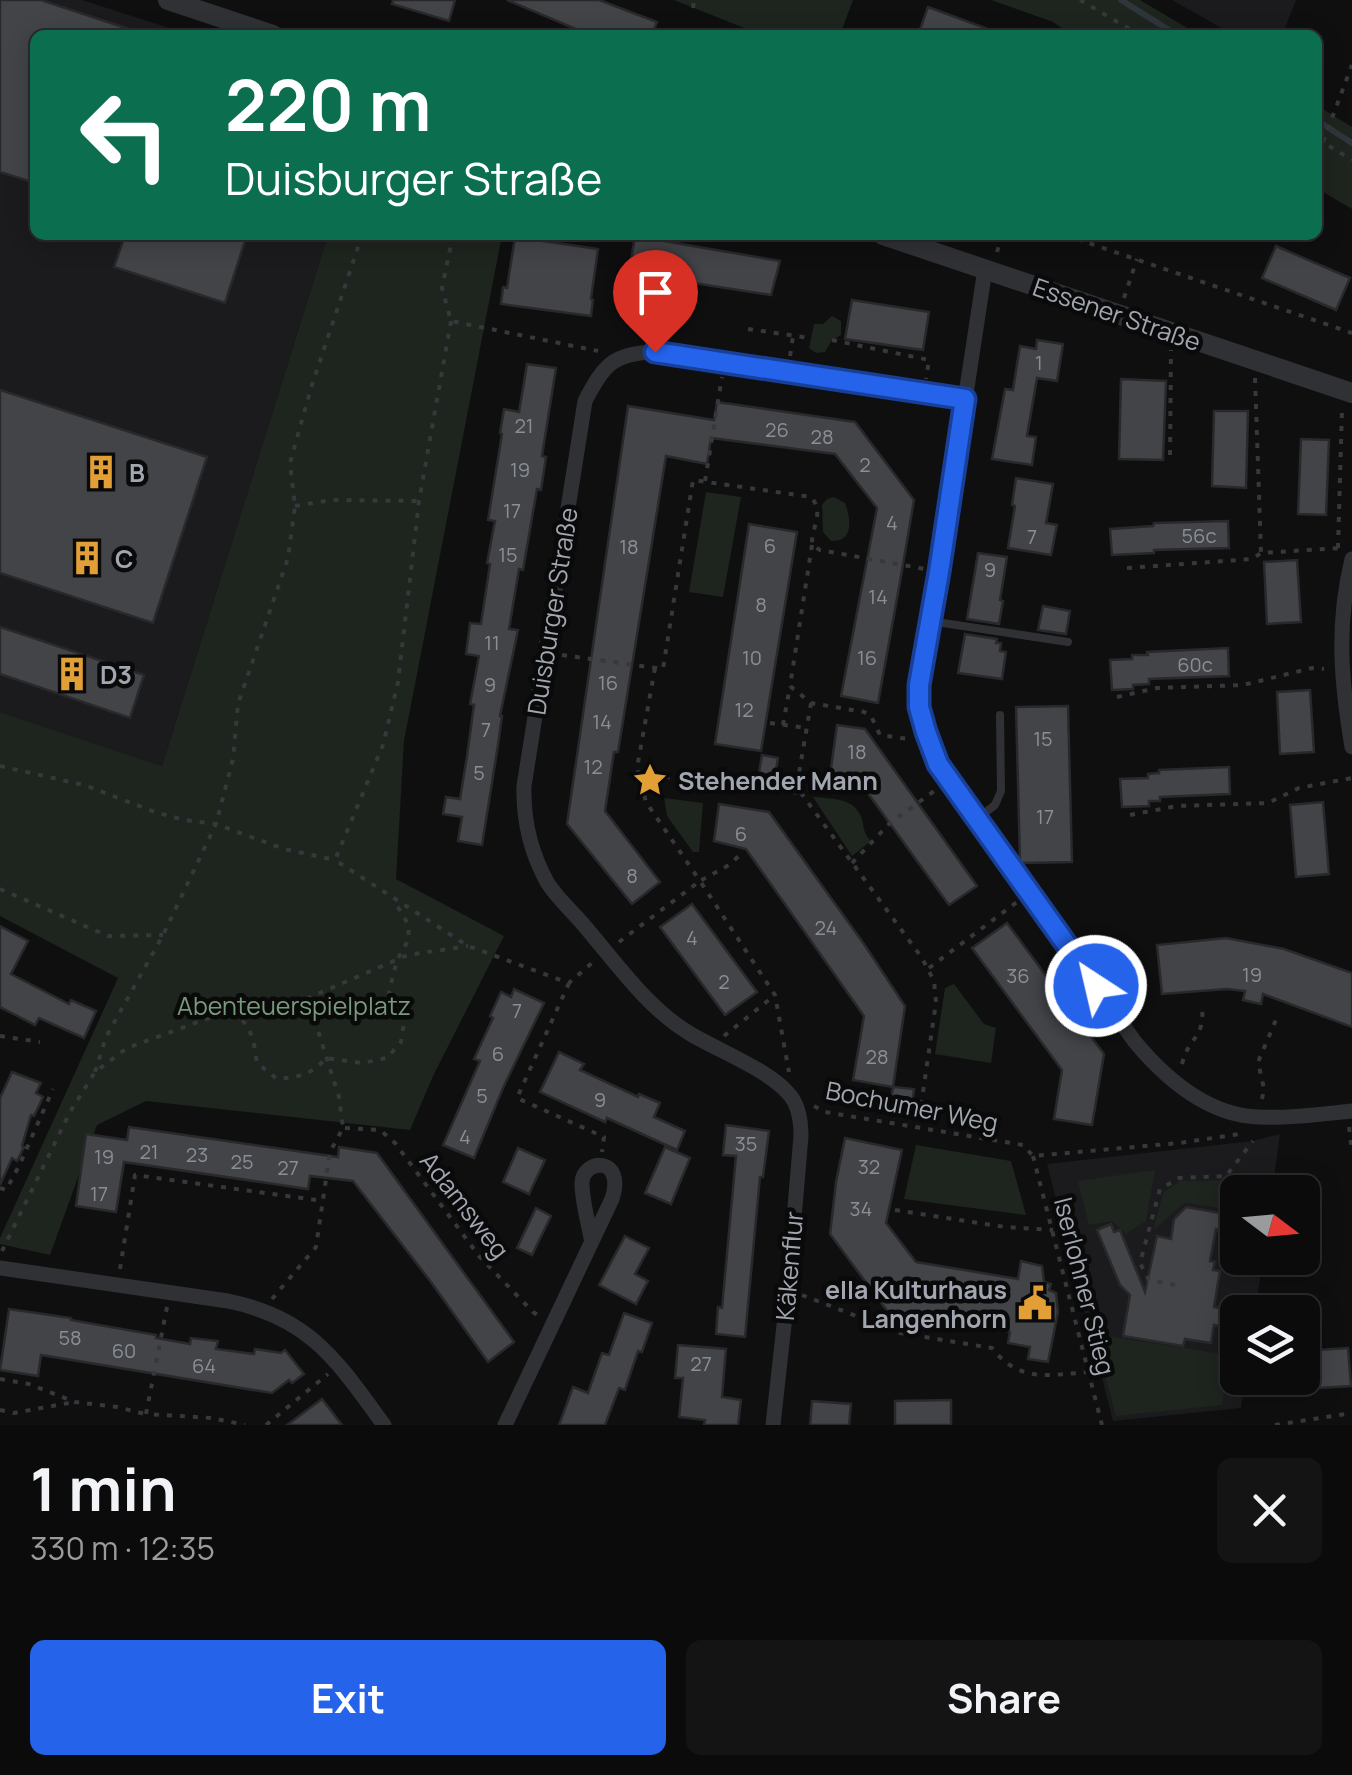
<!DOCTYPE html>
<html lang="en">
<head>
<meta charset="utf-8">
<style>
	:root { --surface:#0b0b0c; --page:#141415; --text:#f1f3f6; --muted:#9a9b9d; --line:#2b2b2d; --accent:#2563eb }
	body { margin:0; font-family:Manrope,sans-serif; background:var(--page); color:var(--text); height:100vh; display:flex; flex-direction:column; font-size:38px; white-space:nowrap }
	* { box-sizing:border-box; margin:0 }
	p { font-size:32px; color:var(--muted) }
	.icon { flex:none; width:55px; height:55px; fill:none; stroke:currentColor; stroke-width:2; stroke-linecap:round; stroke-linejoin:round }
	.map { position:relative; height:1425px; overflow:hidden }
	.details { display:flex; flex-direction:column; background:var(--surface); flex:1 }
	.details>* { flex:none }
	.hud { position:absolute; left:30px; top:30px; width:1292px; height:210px; border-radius:15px; box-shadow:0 5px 25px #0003,0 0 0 2px var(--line); background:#0b6e4f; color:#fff; overflow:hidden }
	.needle { width:65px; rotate:106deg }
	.controls { position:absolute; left:1220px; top:1175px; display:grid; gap:20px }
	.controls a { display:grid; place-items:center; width:100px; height:100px; border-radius:15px; background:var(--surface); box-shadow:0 5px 25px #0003,0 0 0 2px var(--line); font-size:50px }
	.pin { position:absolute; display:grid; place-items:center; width:85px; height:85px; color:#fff; margin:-102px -42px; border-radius:50% 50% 50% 0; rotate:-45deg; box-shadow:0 0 10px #0007 }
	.pin .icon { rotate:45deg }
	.me { position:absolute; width:110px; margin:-55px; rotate:325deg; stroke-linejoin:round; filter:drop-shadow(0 0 8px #0008) }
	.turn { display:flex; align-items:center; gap:35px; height:210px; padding:0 30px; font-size:45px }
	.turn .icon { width:130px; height:130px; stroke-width:2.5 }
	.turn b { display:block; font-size:70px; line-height:85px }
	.round { display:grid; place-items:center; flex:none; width:105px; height:105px; border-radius:15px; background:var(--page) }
	.summary { display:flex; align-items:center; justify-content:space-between; height:170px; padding:0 30px }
	h1 { font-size:60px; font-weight:700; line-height:75px }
	.action { display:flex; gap:20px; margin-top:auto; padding:20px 30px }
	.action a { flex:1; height:115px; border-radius:15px; background:var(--accent); color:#fff; font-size:40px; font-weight:700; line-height:115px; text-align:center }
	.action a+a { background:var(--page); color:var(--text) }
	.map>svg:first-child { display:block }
</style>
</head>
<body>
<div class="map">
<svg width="1352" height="1425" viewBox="0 0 1352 1425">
	<rect width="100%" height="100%" fill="#0f0f10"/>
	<g fill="#1b1b1d">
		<polygon points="0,0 82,0 191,35 35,35 35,235 328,235 162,766 0,712"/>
		<polygon points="1172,0 1296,0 1282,35 1234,35"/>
		<polygon points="1280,1134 1272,1192 1238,1192 1238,1258 1263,1258 1255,1312 1238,1312 1238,1378 1245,1378 1241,1408 1113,1421 1047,1164 1253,1141"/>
	</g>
	<g fill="#1e241e">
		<polygon points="674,0 853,0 840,35 762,35"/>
		<polygon points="991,0 1140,0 1199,35 1072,35 1053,22"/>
		<polygon points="1318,106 1352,127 1352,209 1318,189"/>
		<polygon points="328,235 502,235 404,741 396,879 504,936 433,1076 410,1130 146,1101 97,1125 50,1255 0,1244 0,1238 118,978 0,916 0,712 162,766"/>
		<polygon points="832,316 841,321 841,335 832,340 825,352 816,353 809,348 814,324 823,324"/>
		<polygon points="706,492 741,497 723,597 689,592"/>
		<path d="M834 497 845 503C851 519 854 542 831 541L823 532 822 505 827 499Z"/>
		<path d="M813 797C832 799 855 797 862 819 864 829 864 834 871 841L852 856Z"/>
		<polygon points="664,798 703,803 699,852 693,852 667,816"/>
		<polygon points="954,984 984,1024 996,1028 991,1063 935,1054 945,988"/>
		<polygon points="916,1145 1011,1161 1026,1215 904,1199"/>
		<polygon points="1155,1170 1146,1221 1126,1234 1113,1221 1089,1225 1078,1181"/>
		<polygon points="1233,1180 1227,1209 1185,1203 1153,1230 1163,1193 1180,1181"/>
		<polygon points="1094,1334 1229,1355 1222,1405 1116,1416"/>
	</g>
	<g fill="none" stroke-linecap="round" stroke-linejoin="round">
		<g stroke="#2e363c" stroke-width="6">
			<polyline points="1121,0 1177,35"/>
			<polyline points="1318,121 1352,143"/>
		</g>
	</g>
	<g fill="#434448" stroke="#29292c" stroke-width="2.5">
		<polygon points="0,0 41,0 138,32 138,35 35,35 35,183 0,172"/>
		<polygon points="393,0 455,0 449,21 392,4"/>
		<polygon points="507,0 599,0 657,22 652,35 590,35"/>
		<polygon points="928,7 999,33 999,35 918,35"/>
		<polygon points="125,235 247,235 225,303 114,267"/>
		<polygon points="635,236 780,261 771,295 629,273"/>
		<polygon points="515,237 598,249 591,299 593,300 591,316 501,304 503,287 507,288"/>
		<polygon points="1276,246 1350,278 1336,310 1262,278"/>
		<polygon points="852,300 929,312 923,350 845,339"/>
		<polygon points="1037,340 1063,344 1057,381 1037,378 1027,436 1036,437 1032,465 992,459 1005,389 1013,390 1020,346 1036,349"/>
		<polygon points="527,364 556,368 542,456 546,457 541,490 537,489 523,570 519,569 509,629 518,630 500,716 502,716 498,745 482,845 458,841 462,817 443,814 446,797 460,799 467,756 474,705 470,704 479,656 466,654 470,623 481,624 490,564 487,563 495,521 488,520 502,434 500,433 504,409 519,412"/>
		<polygon points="1121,379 1166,381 1163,460 1119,459"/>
		<polygon points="0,390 207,457 153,623 0,573"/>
		<polygon points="717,402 855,422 914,500 900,582 878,703 841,696 877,508 835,454 711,438 707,464 666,456 618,752 614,752 605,811 660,882 632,904 567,824 628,406 714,420"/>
		<polygon points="1214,411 1248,411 1246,488 1212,486"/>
		<polygon points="1301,439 1329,440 1326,515 1298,514"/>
		<polygon points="1016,478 1053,484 1046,523 1057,525 1051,555 1008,548 1015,506 1012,505"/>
		<polygon points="1228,521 1229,548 1154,550 1154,553 1112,555 1110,529 1153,526 1154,523"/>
		<polygon points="749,524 797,532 761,751 715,744"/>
		<polygon points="978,553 1007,557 1000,600 1003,601 999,624 967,619"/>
		<polygon points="1297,560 1301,622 1267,624 1264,562"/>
		<polygon points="1043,606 1070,611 1066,634 1038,630"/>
		<polygon points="0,627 144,675 130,718 0,674"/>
		<polygon points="965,634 997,639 996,643 1001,643 1000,651 1006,652 1002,679 958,673"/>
		<polygon points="1228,648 1229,676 1149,679 1149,684 1133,685 1133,689 1112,690 1110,660 1132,659 1132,655 1148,655 1147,652"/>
		<polygon points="1310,690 1314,752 1280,754 1277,692"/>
		<polygon points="1068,706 1072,862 1022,863 1020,861 1016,707"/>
		<polygon points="837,725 865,729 977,886 949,905 862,785 859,787 829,783"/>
		<polygon points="762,755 778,758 775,776 759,773"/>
		<polygon points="1229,767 1230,794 1160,797 1160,801 1149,801 1149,806 1122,807 1120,779 1148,778 1148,774 1159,773 1159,770"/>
		<polygon points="1323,802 1329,874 1296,877 1290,805"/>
		<polygon points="719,804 769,812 864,944 905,1006 893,1087 914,1089 911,1113 889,1111 893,1087 853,1080 864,1016 746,849 714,841"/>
		<polygon points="692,904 757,992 725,1015 660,927"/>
		<polygon points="1007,923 1104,1054 1092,1125 1054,1119 1062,1070 972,948"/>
		<polygon points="0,926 28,941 11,974 69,1004 71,1000 96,1011 84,1038 39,1018 35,1025 0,1007"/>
		<polygon points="1226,938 1284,949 1352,973 1352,1027 1263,994 1261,1004 1243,1000 1245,991 1227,989 1162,994 1157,945"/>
		<polygon points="514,989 544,1003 503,1088 474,1158 443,1145 480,1061 474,1059 493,1018 490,1016 501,992 511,997"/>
		<polygon points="559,1052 584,1064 580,1070 638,1097 639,1094 660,1103 654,1117 685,1131 677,1150 607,1118 605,1122 540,1092"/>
		<polygon points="12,1072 41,1083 36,1093 43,1097 34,1116 31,1115 22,1146 24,1147 17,1161 12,1158 0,1185 0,1098"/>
		<polygon points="726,1125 769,1131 763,1177 760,1177 745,1337 716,1334 718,1307 722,1308 736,1156 723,1155"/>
		<polygon points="129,1127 338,1157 339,1147 377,1153 514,1342 488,1362 431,1282 353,1181 310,1176 308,1189 124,1162 116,1212 76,1206 86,1134 127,1140"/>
		<polygon points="845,1138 902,1150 886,1223 916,1262 1018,1279 1021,1261 1042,1266 1044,1282 1051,1284 1049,1290 1056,1293 1058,1312 1048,1362 1028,1359 1030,1347 1008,1343 1010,1332 888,1312 830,1234 836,1182"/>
		<polygon points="665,1147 690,1158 671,1204 645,1193"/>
		<polygon points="518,1148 545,1160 529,1194 503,1182"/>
		<polygon points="1186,1207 1226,1214 1223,1230 1216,1229 1210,1261 1215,1262 1213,1270 1220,1271 1214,1307 1223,1309 1220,1326 1214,1325 1211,1343 1185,1339 1183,1346 1123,1336 1130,1295 1120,1285 1097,1230 1111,1224 1114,1232 1120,1230 1145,1292 1157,1236 1171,1239 1174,1219"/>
		<polygon points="536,1208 551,1216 532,1255 517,1248"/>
		<polygon points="625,1236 649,1248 635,1274 648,1281 636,1304 599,1285"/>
		<polygon points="9,1309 71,1318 71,1320 156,1335 156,1338 190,1344 191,1338 218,1341 216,1349 254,1354 255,1349 281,1353 285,1350 304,1374 292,1383 289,1380 272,1393 41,1355 38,1376 0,1370"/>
		<polygon points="624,1313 652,1323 642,1352 638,1351 625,1390 619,1388 605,1425 559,1425 573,1387 588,1393 602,1353 609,1355"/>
		<polygon points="678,1345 726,1349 722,1397 741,1400 738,1425 704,1425 705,1420 679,1417 683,1378 675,1378"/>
		<polygon points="1348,1348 1351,1386 1302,1389 1302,1351"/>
		<polygon points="1254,1378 1299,1378 1299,1390 1255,1393"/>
		<polygon points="322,1399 342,1425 287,1425"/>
		<polygon points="951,1400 951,1425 895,1425 895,1401"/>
		<polygon points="812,1401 851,1404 849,1425 810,1425"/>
	</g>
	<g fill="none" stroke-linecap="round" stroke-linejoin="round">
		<g stroke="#36383c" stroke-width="4" stroke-dasharray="5 8" stroke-linecap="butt">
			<polyline points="1080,0 1140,35"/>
			<polyline points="693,8 694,0"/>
			<polyline points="480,32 488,35"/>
			<polyline points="1318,139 1352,160"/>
			<polyline points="1323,142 1352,65"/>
			<polyline points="453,235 442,288 451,321 598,351"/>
			<polyline points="1065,235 1352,333"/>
			<polyline points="997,252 1002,235"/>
			<polyline points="1124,298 1137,259"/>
			<polyline points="451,321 419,501 398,682 383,745 335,860 468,946 569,983 592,963"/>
			<polyline points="748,329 810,338"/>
			<polyline points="832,340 929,360 926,379"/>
			<polyline points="790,356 793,336"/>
			<polyline points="1255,378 1261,553"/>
			<polyline points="1170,455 1171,350"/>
			<polyline points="705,481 722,377"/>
			<polyline points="295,506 331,500 419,501"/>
			<polyline points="812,545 790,686 811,703 864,712 871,716 880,735 908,739"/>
			<polyline points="1338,548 1342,409"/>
			<polyline points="1127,568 1252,559 1261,553 1340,548"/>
			<path d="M562 655 663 669 693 480 811 497C825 513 811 527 812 545L820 550 925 569"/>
			<polyline points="655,668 637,768 646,802 700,881 729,865 742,853"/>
			<polyline points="1117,697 1157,688 1243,685 1312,668 1324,669"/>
			<polyline points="811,703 798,779 801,793 922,958 934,981 936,1002 918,1127"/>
			<polyline points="770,723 806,728"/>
			<polyline points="783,725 790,686"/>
			<polyline points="0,766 84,785 155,812 184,820 216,824 284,849 335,860"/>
			<polyline points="639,774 801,793"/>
			<polyline points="1130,815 1177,806 1268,803 1299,788 1352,778"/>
			<polyline points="852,863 890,823 937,789"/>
			<polyline points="0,889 108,936 163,935"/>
			<polyline points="619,942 700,881 775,995 789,1072"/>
			<polyline points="929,968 1017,902"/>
			<polyline points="569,983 517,1098 604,1137 602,1152"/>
			<path d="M233 1011C253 1029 253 1038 257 1063L277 1079C298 1077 312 1075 326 1058L362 1063 387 1058 401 1042 404 1022 389 992 397 960 409 939 408 924 395 902"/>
			<polyline points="0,1036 40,1042"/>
			<polyline points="724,1036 775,995"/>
			<path d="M1182 1064C1189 1035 1205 1040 1202 1006"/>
			<polyline points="95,1072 106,1037 163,935 216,824 233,759 238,704 288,558 295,506 290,463 311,388 362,235"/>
			<polyline points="1262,1099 1264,1089 1258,1062 1278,1015"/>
			<polyline points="814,1106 825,1112 1023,1145 1033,1156 1179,1143 1240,1134"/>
			<polyline points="1349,1127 1352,1152"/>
			<polyline points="345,1128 380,1130 395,1143 479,1256 533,1312 539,1316"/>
			<polyline points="1033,1156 1102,1425"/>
			<polyline points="0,1188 6,1190 19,1166 53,1089"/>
			<polyline points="895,1210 1005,1227 1053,1230"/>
			<polyline points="2,1251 70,1112 95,1072 127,1048 231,1010 308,998 408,955 468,946"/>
			<polyline points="120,1269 135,1175 323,1201"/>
			<polyline points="1175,1285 1149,1280 1140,1263 1160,1189 1179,1178 1226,1176 1253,1141"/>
			<path d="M802 1295 900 1333 992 1348C1019 1383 1049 1375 1089 1372"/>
			<polyline points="272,1299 316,1247 330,1152 343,1128 339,1097 308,999"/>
			<polyline points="167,1307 146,1414 212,1418 245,1425"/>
			<polyline points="0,1379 29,1384 75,1402 117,1407 145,1414"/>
			<polyline points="0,1410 14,1413 74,1402"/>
			<polyline points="266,1425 328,1374"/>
			<polyline points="1275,1425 1352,1413"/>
		</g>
		<g stroke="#303135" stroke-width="8">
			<polyline points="930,621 1068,642"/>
			<polyline points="977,819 995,805 1001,791 1000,715"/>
		</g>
		<g stroke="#303135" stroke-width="15">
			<path d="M985 269 939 572 919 685V707L925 732 938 764 1135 1042C1166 1079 1207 1115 1258 1117 1287 1119 1323 1114 1352 1111"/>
			<path d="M1352 559C1336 625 1341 681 1352 747"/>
			<path d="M0 1268 228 1301C311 1318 337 1361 384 1425"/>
			<path d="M505 1425 612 1199C626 1156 583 1158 582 1183 582 1201 588 1221 591 1238"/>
			<path d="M773 1425 788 1289 801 1136C801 1121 799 1104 788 1093 767 1069 717 1050 689 1033 646 1007 615 961 582 923 571 910 556 897 547 882 530 851 523 821 524 786L585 401C604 365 613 353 655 352L965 399"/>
		</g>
		<g stroke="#303135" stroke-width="20">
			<polyline points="168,0 273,35"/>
			<polyline points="883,235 1352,393"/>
		</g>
	</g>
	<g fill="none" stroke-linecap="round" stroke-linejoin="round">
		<g stroke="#184099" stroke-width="25">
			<polyline id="route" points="655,352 965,399 939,572 919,685 919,707 926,732 938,764 1096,986"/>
		</g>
		<use href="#route" stroke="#2563eb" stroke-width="18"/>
	</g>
	<defs>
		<g id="building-bare" transform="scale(2.7)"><path d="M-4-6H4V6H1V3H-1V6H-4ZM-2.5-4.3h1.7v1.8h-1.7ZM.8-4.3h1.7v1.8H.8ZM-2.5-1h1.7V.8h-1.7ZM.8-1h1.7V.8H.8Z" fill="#e19f36" stroke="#0a0a0b" stroke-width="2.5" paint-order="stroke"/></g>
		<g id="sight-bare" transform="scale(2.7)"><path d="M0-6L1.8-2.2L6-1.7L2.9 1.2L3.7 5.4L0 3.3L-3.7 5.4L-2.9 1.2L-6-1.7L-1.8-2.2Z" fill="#e19f36" stroke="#0a0a0b" stroke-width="2.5" paint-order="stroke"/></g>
		<g id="civic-bare" transform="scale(2.7)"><path d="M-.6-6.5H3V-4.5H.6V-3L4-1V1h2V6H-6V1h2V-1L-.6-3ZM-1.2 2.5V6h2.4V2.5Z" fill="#e19f36" stroke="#0a0a0b" stroke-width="2.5" paint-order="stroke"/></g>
	</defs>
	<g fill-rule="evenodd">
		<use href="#building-bare" x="101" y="472"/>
		<use href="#building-bare" x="87" y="558"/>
		<use href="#building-bare" x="72" y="674"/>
		<use href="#sight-bare" x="650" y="780"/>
		<use href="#civic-bare" x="1035" y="1303"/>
	</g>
	<g text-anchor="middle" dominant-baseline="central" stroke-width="9" stroke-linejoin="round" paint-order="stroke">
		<g font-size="20" fill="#8a8e96">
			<text x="1039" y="362">1</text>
			<text x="524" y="425">21</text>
			<text x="777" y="429">26</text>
			<text x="822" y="436">28</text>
			<text x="865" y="464">2</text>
			<text x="520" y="469">19</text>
			<text x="512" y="510">17</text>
			<text x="892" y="522">4</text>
			<text x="1199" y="535">56c</text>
			<text x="1032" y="536">7</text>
			<text x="770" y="545">6</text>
			<text x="629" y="546">18</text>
			<text x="508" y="554">15</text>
			<text x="990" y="569">9</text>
			<text x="878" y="596">14</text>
			<text x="761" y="604">8</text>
			<text x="492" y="642">11</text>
			<text x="752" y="657">10</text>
			<text x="867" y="657">16</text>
			<text x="1195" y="664">60c</text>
			<text x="608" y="682">16</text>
			<text x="490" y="684">9</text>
			<text x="744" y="709">12</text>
			<text x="602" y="721">14</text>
			<text x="486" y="729">7</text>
			<text x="1043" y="738">15</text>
			<text x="857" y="751">18</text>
			<text x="593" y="766">12</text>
			<text x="479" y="772">5</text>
			<text x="1045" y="816">17</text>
			<text x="741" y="833">6</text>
			<text x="632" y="875">8</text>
			<text x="826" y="927">24</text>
			<text x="692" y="937">4</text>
			<text x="1252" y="974">19</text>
			<text x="1018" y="975">36</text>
			<text x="724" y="981">2</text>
			<text x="517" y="1010">7</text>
			<text x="498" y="1053">6</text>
			<text x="877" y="1056">28</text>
			<text x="482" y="1095">5</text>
			<text x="600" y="1099">9</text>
			<text x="465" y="1136">4</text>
			<text x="746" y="1143">35</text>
			<text x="149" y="1151">21</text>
			<text x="197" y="1154">23</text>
			<text x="104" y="1156">19</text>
			<text x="242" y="1161">25</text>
			<text x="869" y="1166">32</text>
			<text x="288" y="1167">27</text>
			<text x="99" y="1193">17</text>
			<text x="861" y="1208">34</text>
			<text x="70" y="1337">58</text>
			<text x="124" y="1350">60</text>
			<text x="701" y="1363">27</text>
			<text x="204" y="1365">64</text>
		</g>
		<g font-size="25" fill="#a1a6b0" stroke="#0a0a0b">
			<text transform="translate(1117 314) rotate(19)">Essener Straße</text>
			<text transform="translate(552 611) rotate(-81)">Duisburger Straße</text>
			<text transform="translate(912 1106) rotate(11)">Bochumer Weg</text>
			<text transform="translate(465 1205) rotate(52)">Adamsweg</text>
			<text transform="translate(789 1266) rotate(-85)">Käkenflur</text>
			<text transform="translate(1085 1286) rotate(76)">Iserlohner Stieg</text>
		</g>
		<g font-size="25" font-weight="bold" fill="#a1a6b0" stroke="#0a0a0b" text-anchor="start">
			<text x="129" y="472">B</text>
			<text x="115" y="558">C</text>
			<text x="100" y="674">D3</text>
			<text x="678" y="780">Stehender Mann</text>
			<text x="1007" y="1289" text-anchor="end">ella Kulturhaus<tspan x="1007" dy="29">Langenhorn</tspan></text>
		</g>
		<g font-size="25" fill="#799a7a" stroke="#0a0a0b">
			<text x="294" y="1005">Abenteuerspielplatz</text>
		</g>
	</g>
</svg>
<div class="controls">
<a><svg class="needle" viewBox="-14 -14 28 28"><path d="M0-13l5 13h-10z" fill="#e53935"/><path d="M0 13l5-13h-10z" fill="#9a9b9d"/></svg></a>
<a><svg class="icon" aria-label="layers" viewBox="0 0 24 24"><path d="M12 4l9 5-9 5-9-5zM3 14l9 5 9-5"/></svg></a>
</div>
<div class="pin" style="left:655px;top:352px;background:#d93025"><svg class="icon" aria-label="arrive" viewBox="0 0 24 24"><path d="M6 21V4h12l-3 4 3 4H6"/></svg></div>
<svg class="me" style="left:1096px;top:986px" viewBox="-20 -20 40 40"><circle r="17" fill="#2563eb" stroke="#fff" stroke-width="3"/><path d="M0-11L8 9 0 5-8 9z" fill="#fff"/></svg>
<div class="hud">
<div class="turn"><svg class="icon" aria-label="left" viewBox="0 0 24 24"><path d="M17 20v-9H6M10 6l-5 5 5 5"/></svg><div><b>220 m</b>Duisburger Straße</div></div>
</div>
</div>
<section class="details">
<div class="summary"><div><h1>1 min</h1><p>330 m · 12:35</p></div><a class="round"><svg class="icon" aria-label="close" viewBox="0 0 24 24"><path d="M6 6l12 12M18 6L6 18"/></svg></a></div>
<div class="action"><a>Exit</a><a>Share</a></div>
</section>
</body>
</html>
